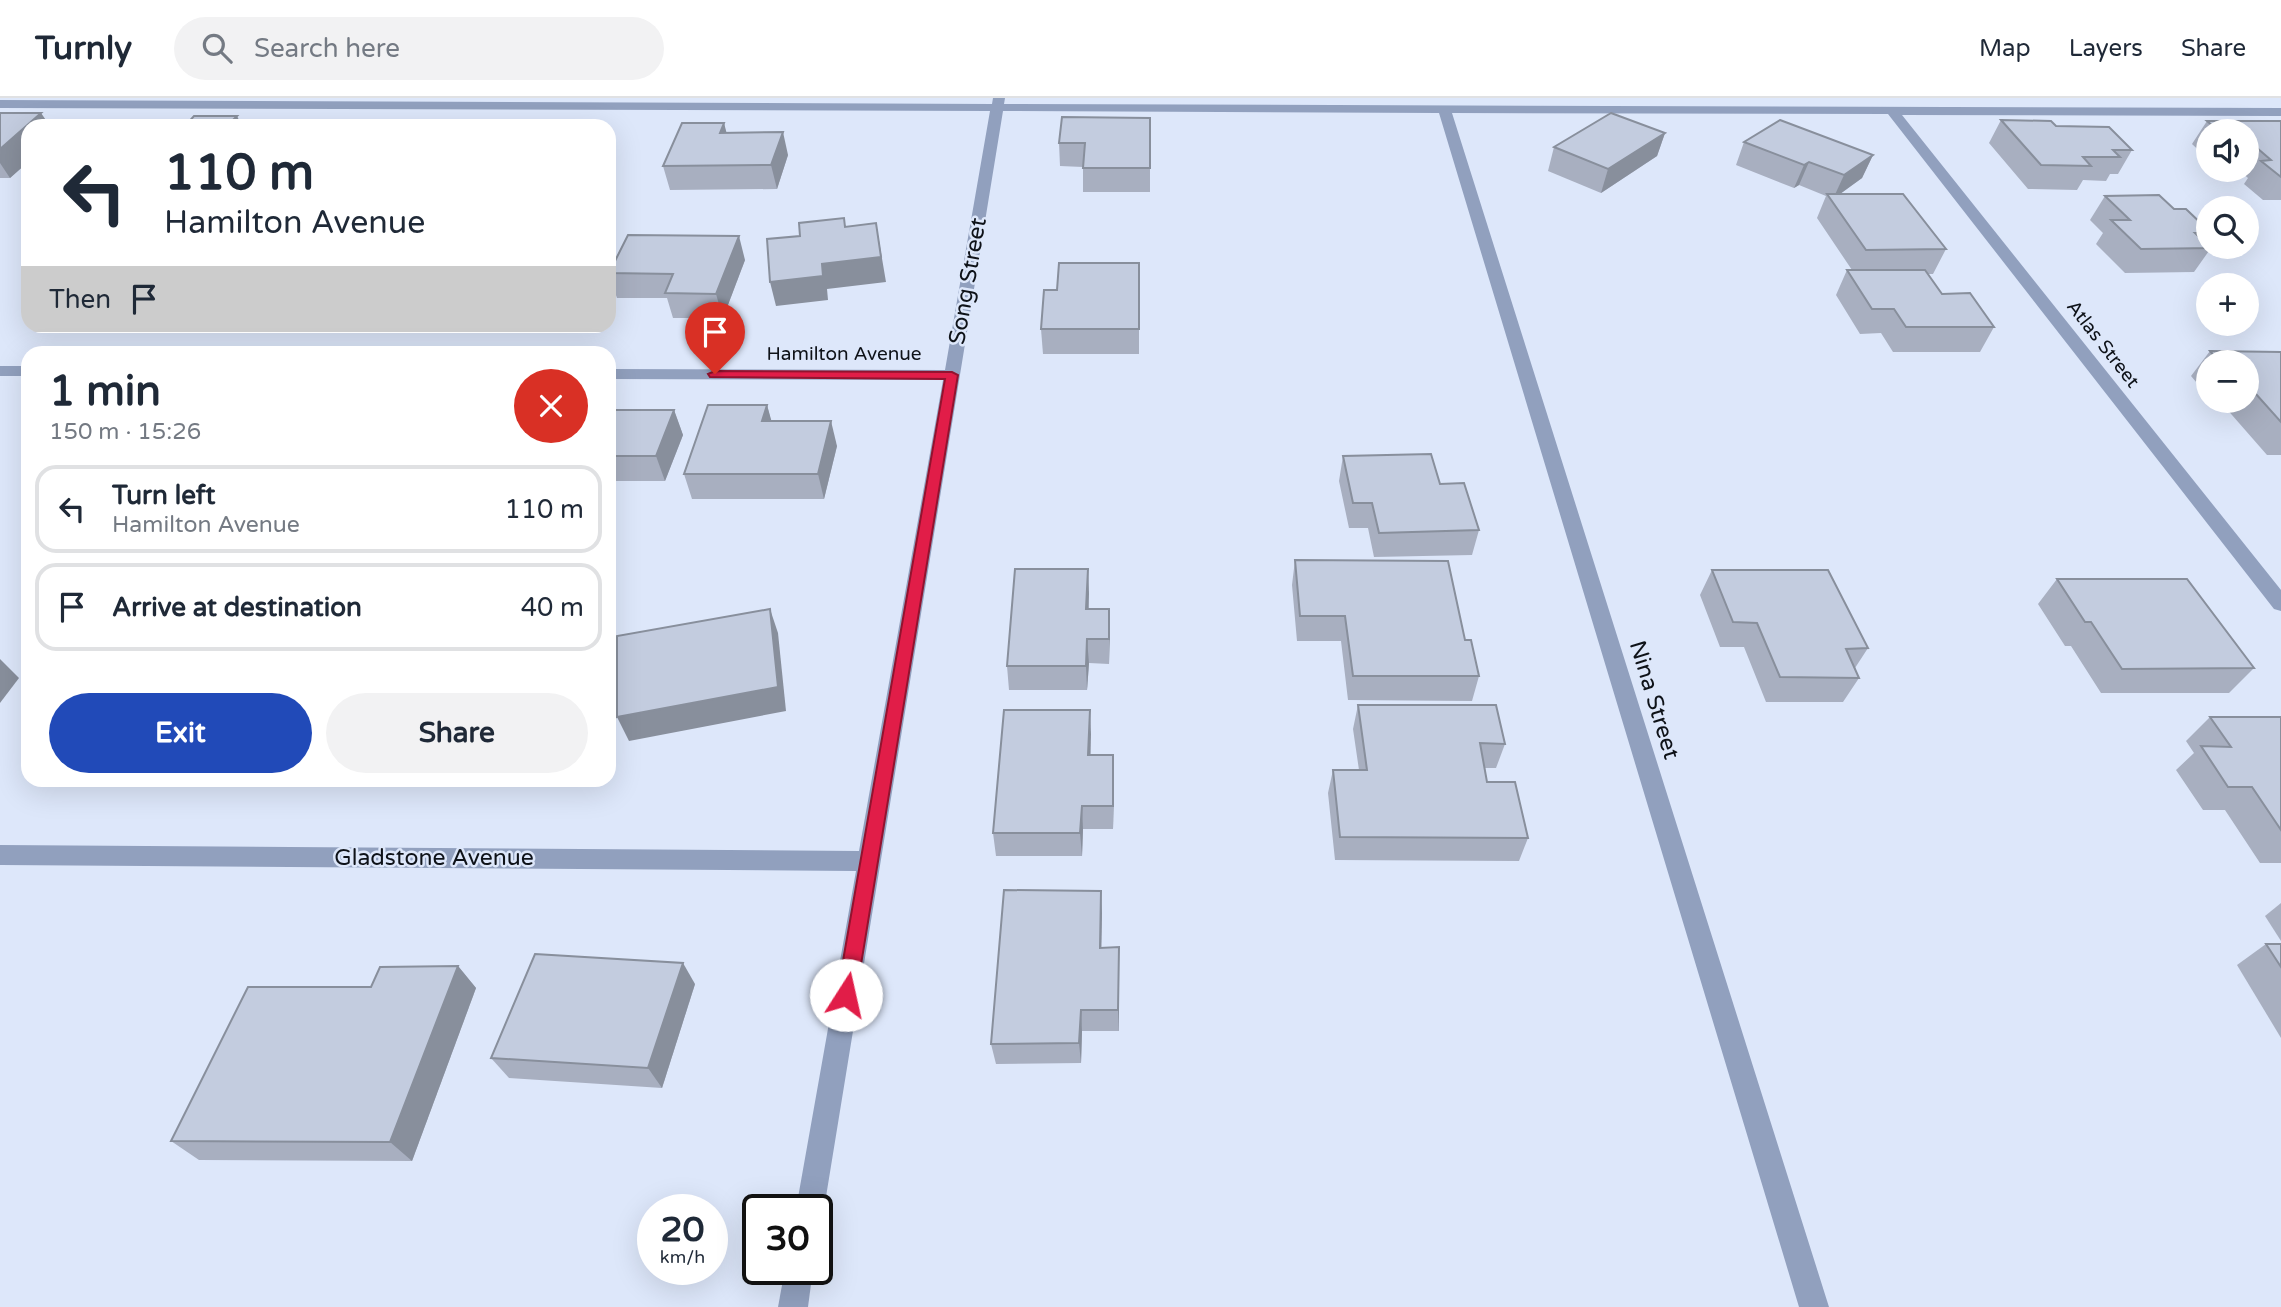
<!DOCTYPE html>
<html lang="en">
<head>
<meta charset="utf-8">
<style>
	:root { --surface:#fff; --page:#f2f2f3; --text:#1f2937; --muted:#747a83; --line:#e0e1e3; --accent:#214ab8 }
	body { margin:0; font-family:"Varela Round",sans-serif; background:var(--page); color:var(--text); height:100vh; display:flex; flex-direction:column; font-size:26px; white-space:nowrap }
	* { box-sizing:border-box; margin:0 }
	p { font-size:23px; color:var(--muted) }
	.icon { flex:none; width:38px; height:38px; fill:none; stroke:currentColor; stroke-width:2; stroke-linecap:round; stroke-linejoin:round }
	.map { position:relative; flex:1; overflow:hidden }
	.side { position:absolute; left:21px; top:248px; width:595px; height:441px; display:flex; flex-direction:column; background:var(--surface); border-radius:21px; box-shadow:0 7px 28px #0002 }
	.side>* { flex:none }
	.banner { position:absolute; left:21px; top:21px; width:595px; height:214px; border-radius:21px; box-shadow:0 7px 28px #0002; background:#fff; color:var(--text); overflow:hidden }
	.controls { position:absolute; left:2196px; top:21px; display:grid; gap:14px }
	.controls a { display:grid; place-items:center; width:63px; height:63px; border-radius:50%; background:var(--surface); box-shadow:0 7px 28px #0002; font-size:35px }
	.speed { position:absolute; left:637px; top:1096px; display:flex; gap:14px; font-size:35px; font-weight:700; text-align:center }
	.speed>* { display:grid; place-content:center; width:91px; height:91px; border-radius:50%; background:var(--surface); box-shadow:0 7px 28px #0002; line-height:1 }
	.speed small { font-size:18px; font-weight:400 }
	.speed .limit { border:4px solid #111; border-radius:10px; background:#fff; color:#111 }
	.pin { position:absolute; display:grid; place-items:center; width:60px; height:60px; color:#fff; margin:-72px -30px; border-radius:50% 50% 50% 0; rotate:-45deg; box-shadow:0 0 7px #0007 }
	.pin .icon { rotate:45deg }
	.me { position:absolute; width:77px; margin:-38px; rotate:10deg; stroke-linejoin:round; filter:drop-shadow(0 0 5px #0008) }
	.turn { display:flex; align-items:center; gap:24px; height:147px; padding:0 28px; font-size:32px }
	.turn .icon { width:91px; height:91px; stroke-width:2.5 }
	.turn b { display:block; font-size:49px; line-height:60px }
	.then { display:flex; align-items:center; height:66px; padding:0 28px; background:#0003; gap:14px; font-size:26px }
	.round { display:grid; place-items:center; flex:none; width:74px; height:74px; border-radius:37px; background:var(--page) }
	.summary { display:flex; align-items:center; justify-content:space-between; height:119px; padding:0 28px }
	h1 { font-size:42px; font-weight:800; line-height:52px }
	.action { display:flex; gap:14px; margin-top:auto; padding:14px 28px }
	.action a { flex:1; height:80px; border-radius:42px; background:var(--accent); color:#fff; font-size:28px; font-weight:800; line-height:80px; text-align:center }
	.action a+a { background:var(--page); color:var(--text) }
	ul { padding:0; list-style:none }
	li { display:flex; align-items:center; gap:21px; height:88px; margin:0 14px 10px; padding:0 14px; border:4px solid var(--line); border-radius:21px }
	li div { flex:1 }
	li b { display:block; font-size:26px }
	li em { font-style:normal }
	header { display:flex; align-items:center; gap:42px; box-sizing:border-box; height:98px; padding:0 35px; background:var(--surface); border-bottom:2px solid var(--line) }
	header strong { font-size:33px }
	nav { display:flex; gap:38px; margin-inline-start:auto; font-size:24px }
	.search { width:490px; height:63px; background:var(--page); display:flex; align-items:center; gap:18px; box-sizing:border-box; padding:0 24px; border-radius:38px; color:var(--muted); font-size:26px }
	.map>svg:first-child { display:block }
</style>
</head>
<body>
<header>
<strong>Turnly</strong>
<div class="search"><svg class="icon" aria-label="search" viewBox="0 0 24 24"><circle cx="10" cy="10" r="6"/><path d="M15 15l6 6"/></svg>Search here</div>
<nav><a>Map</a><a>Layers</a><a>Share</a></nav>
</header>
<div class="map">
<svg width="2281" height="1209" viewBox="0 0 2281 1209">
	<rect width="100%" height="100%" fill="#dde7fa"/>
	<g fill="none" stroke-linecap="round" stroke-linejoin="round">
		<g fill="#91a0be" fill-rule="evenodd">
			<polygon points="993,0 1005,0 1004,6 2281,10 2281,18 1902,17 2281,492 2281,513 2274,511 1888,16 1452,15 1829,1209 1799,1209 1439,15 1003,13 824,1111 820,1121 817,1122 817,1111 796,1111 856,773 0,767 0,747 859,753 943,282 609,281 609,271 945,272 990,13 0,10 0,2 992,6"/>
			<rect x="0" y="268" width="28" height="10"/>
			<polygon points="785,1171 813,1171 808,1209 778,1209"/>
		</g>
	</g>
	<g fill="#a8afc0">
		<polygon points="0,15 28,28 28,64 10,80 0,80"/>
		<polygon points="1150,20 1150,94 1083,94 1083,69 1060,68 1059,45"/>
		<polygon points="2001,22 2056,28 2132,52 2118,76 2110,76 2106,83 2083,82 2077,92 2028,91 1989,45"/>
		<polygon points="2207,23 2281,23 2281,102 2263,102 2244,86 2248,80 2239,72 2247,72 2247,33 2208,33 2208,61 2192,46"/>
		<polygon points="724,25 726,35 788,57 777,91 670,92 663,68"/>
		<polygon points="1665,35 1657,58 1601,95 1548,73 1554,49"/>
		<polygon points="1744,44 1873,57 1862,80 1840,96 1946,151 1933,176 1928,176 1942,196 1994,229 1980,254 1893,254 1881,235 1860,236 1836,197 1847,172 1852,172 1817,120 1826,98 1799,87 1794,90 1736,67"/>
		<polygon points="2105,98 2174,111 2208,132 2208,139 2205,144 2211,150 2194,174 2125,175 2096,146 2103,135 2090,122"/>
		<polygon points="745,162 723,220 673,220 667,200 617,200 609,177 609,174"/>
		<polygon points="1139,165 1139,256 1043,256 1041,231 1057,192"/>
		<polygon points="2210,253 2281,254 2281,357 2267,357 2225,309 2218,309 2212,303 2247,303 2247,264 2208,264 2208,298 2191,278"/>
		<polygon points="767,307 771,323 837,348 824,401 692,401 684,376"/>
		<polygon points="609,312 674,312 683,337 665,383 609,383"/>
		<polygon points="1343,358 1440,386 1479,432 1472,457 1374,459 1368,430 1349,430 1339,383"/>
		<polygon points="1295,462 1465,542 1479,578 1472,603 1348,602 1341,543 1297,543 1292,487"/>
		<polygon points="1088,471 1089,511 1109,511 1109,566 1089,565 1087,592 1009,592 1007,568"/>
		<polygon points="1712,472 1868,550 1855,570 1859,580 1843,604 1766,604 1744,549 1720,549 1700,497"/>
		<polygon points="2057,481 2254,570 2229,595 2101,595 2071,548 2065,548 2038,506"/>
		<polygon points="1358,607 1505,646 1496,670 1485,670 1487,684 1528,740 1519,763 1335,762 1328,695 1333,672 1359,672 1353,631"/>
		<polygon points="1090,612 1090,657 1114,680 1113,731 1083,731 1082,758 996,758 993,735"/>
		<polygon points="2210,619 2281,619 2281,765 2260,765 2225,712 2203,712 2176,672 2194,655 2186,643"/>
		<polygon points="1101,793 1101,850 1119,849 1119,933 1082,933 1081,965 996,966 991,946"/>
		<polygon points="2281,805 2281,843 2265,818"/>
		<polygon points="2266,846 2281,846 2281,940 2237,867"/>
		<polygon points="458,868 476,890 412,1063 199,1062 171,1043 371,889"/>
		<polygon points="695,886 662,990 509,980 491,960"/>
	</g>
	<g fill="#888f9c">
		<polygon points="41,15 50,28 28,28 28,64 10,80 0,65 0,51"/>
		<polygon points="237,18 242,28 228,27"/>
		<polygon points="724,25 730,48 720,35"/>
		<polygon points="783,34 788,57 777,91 771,67"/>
		<polygon points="1665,35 1657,58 1601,95 1608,71"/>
		<polygon points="1873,57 1862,80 1833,101 1844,77"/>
		<polygon points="1809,64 1799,87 1794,90 1804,67"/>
		<polygon points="876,125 886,184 827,191 828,202 776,208 770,184 822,166"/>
		<polygon points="739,138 745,162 723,220 716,196"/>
		<polygon points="767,307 774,332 762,323"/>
		<polygon points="674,312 683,337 665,383 656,358"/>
		<polygon points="831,323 837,348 824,401 818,376"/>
		<polygon points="1088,471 1089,496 1087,536 1086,511"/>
		<polygon points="770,511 778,535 786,613 629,643 617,619"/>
		<polygon points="1109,511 1110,535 1109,566"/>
		<polygon points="1087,541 1089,565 1087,592 1086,568"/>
		<polygon points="0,561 19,580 0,605"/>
		<polygon points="1090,612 1091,636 1090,681 1088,657"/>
		<polygon points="1113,657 1114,680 1113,731"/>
		<polygon points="1082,708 1083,731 1082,758 1080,735"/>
		<polygon points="1101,793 1102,815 1101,871 1100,850"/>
		<polygon points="1119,849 1119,933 1118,912"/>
		<polygon points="683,865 695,886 662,990 648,970"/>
		<polygon points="458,868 476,890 412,1063 390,1044"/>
		<polygon points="1081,912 1082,933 1081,965 1079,945"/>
	</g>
	<g fill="#c3ccdf" stroke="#888f9c" stroke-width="2">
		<polygon points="0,15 41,15 0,51"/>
		<polygon points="1611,15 1665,35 1608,71 1554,49"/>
		<polygon points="194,18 237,18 228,27 272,27 271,28 185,28"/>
		<polygon points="1062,19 1150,20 1150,70 1083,70 1085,45 1059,45"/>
		<polygon points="1780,22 1873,57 1844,77 1809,64 1804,67 1744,44"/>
		<polygon points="2001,22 2051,23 2056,28 2109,29 2132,52 2113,52 2120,59 2083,59 2091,68 2041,67"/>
		<polygon points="2207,23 2281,23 2281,79 2261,63 2271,62 2250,44 2247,44 2247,33 2219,33"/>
		<polygon points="315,24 402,24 399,28 311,28"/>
		<polygon points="682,25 724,25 720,35 783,34 771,67 663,68"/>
		<polygon points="1827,96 1903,96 1946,151 1866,152"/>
		<polygon points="2159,97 2174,111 2186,111 2208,132 2208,135 2195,135 2211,150 2141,151 2111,122 2130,122 2105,98"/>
		<polygon points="844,120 845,129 876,125 881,159 822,166 823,178 770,184 767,141 800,138 799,125"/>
		<polygon points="628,137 739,138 716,196 665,195 673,176 609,175"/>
		<polygon points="1059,165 1139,165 1139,231 1041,231 1044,192 1057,192"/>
		<polygon points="1847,172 1925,172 1942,196 1970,195 1994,229 1906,229 1894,211 1872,211"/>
		<polygon points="2210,253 2281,254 2281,324 2247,286 2247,264 2219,264"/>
		<polygon points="708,307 767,307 762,323 831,323 818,376 684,376"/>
		<polygon points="609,312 674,312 656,358 609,358"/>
		<polygon points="1431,356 1440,386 1464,385 1479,432 1379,435 1372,405 1353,405 1343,358"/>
		<polygon points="1295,462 1448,463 1465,542 1471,542 1479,578 1353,578 1345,518 1300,518"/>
		<polygon points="1015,471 1088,471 1086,511 1109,511 1109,541 1087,541 1086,568 1007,568"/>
		<polygon points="1712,472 1828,472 1868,550 1846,551 1859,580 1780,579 1757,525 1733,524"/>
		<polygon points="2057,481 2187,481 2254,570 2122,571 2091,524 2085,524"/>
		<polygon points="770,511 778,589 617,619 617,538"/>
		<polygon points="1358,607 1496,607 1505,646 1480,645 1487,684 1515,684 1528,740 1340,739 1333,672 1367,672"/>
		<polygon points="1004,612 1090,612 1088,657 1113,657 1113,708 1082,708 1080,735 993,735"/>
		<polygon points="2210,619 2281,619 2281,732 2252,689 2228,689 2201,648 2231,649"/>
		<polygon points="1004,792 1101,793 1100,850 1119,849 1118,912 1081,912 1079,945 991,946"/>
		<polygon points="2266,846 2281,846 2281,869"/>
		<polygon points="535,856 683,865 648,970 491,960"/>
		<polygon points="458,868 390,1044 171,1043 248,889 371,889 380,869"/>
	</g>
	<polygon fill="#e11d48" stroke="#92132f" stroke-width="2" points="715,273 952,274 958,277 856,897 853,903 846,906 839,903 837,897 945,281 710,279 708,276"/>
	<g text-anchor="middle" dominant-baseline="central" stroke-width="5" stroke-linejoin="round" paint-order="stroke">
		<g font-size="19" fill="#0e1218" stroke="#dde7fa">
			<text transform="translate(2103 246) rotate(52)">Atlas Street</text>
			<text x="844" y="256">Hamilton Avenue</text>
		</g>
		<g font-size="23" fill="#0e1218" stroke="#dde7fa">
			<text transform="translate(968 183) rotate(-80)">Song Street</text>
			<text transform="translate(1654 602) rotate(73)">Nina Street</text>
			<text x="434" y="760">Gladstone Avenue</text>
		</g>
	</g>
</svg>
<div class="controls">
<a><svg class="icon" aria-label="sound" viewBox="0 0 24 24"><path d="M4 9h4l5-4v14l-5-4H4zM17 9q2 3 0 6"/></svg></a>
<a><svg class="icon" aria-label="search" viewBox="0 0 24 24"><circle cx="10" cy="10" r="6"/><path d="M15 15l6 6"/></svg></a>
<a>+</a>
<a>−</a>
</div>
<div class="speed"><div>20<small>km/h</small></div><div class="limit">30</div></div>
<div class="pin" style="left:715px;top:276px;background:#d93025"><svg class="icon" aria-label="arrive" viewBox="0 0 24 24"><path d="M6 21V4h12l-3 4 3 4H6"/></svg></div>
<svg class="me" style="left:846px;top:897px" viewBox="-20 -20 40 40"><circle r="19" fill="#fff"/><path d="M0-13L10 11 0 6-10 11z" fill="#e11d48"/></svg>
<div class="banner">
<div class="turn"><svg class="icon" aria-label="left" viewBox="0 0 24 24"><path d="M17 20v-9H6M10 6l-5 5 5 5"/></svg><div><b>110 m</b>Hamilton Avenue</div></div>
<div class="then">Then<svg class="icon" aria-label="arrive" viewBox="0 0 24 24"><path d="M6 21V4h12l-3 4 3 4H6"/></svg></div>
</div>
<section class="side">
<div class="summary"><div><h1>1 min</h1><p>150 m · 15:26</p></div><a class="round" style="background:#d93025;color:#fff"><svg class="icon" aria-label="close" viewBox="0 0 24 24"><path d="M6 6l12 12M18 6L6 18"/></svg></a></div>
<ul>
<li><svg class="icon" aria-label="left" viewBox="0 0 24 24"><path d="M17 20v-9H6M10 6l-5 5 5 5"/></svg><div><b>Turn left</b><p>Hamilton Avenue</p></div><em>110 m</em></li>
<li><svg class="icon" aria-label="arrive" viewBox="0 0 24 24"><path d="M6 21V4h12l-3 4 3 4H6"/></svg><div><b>Arrive at destination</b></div><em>40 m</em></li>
</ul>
<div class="action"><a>Exit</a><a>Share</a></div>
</section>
</div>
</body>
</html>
